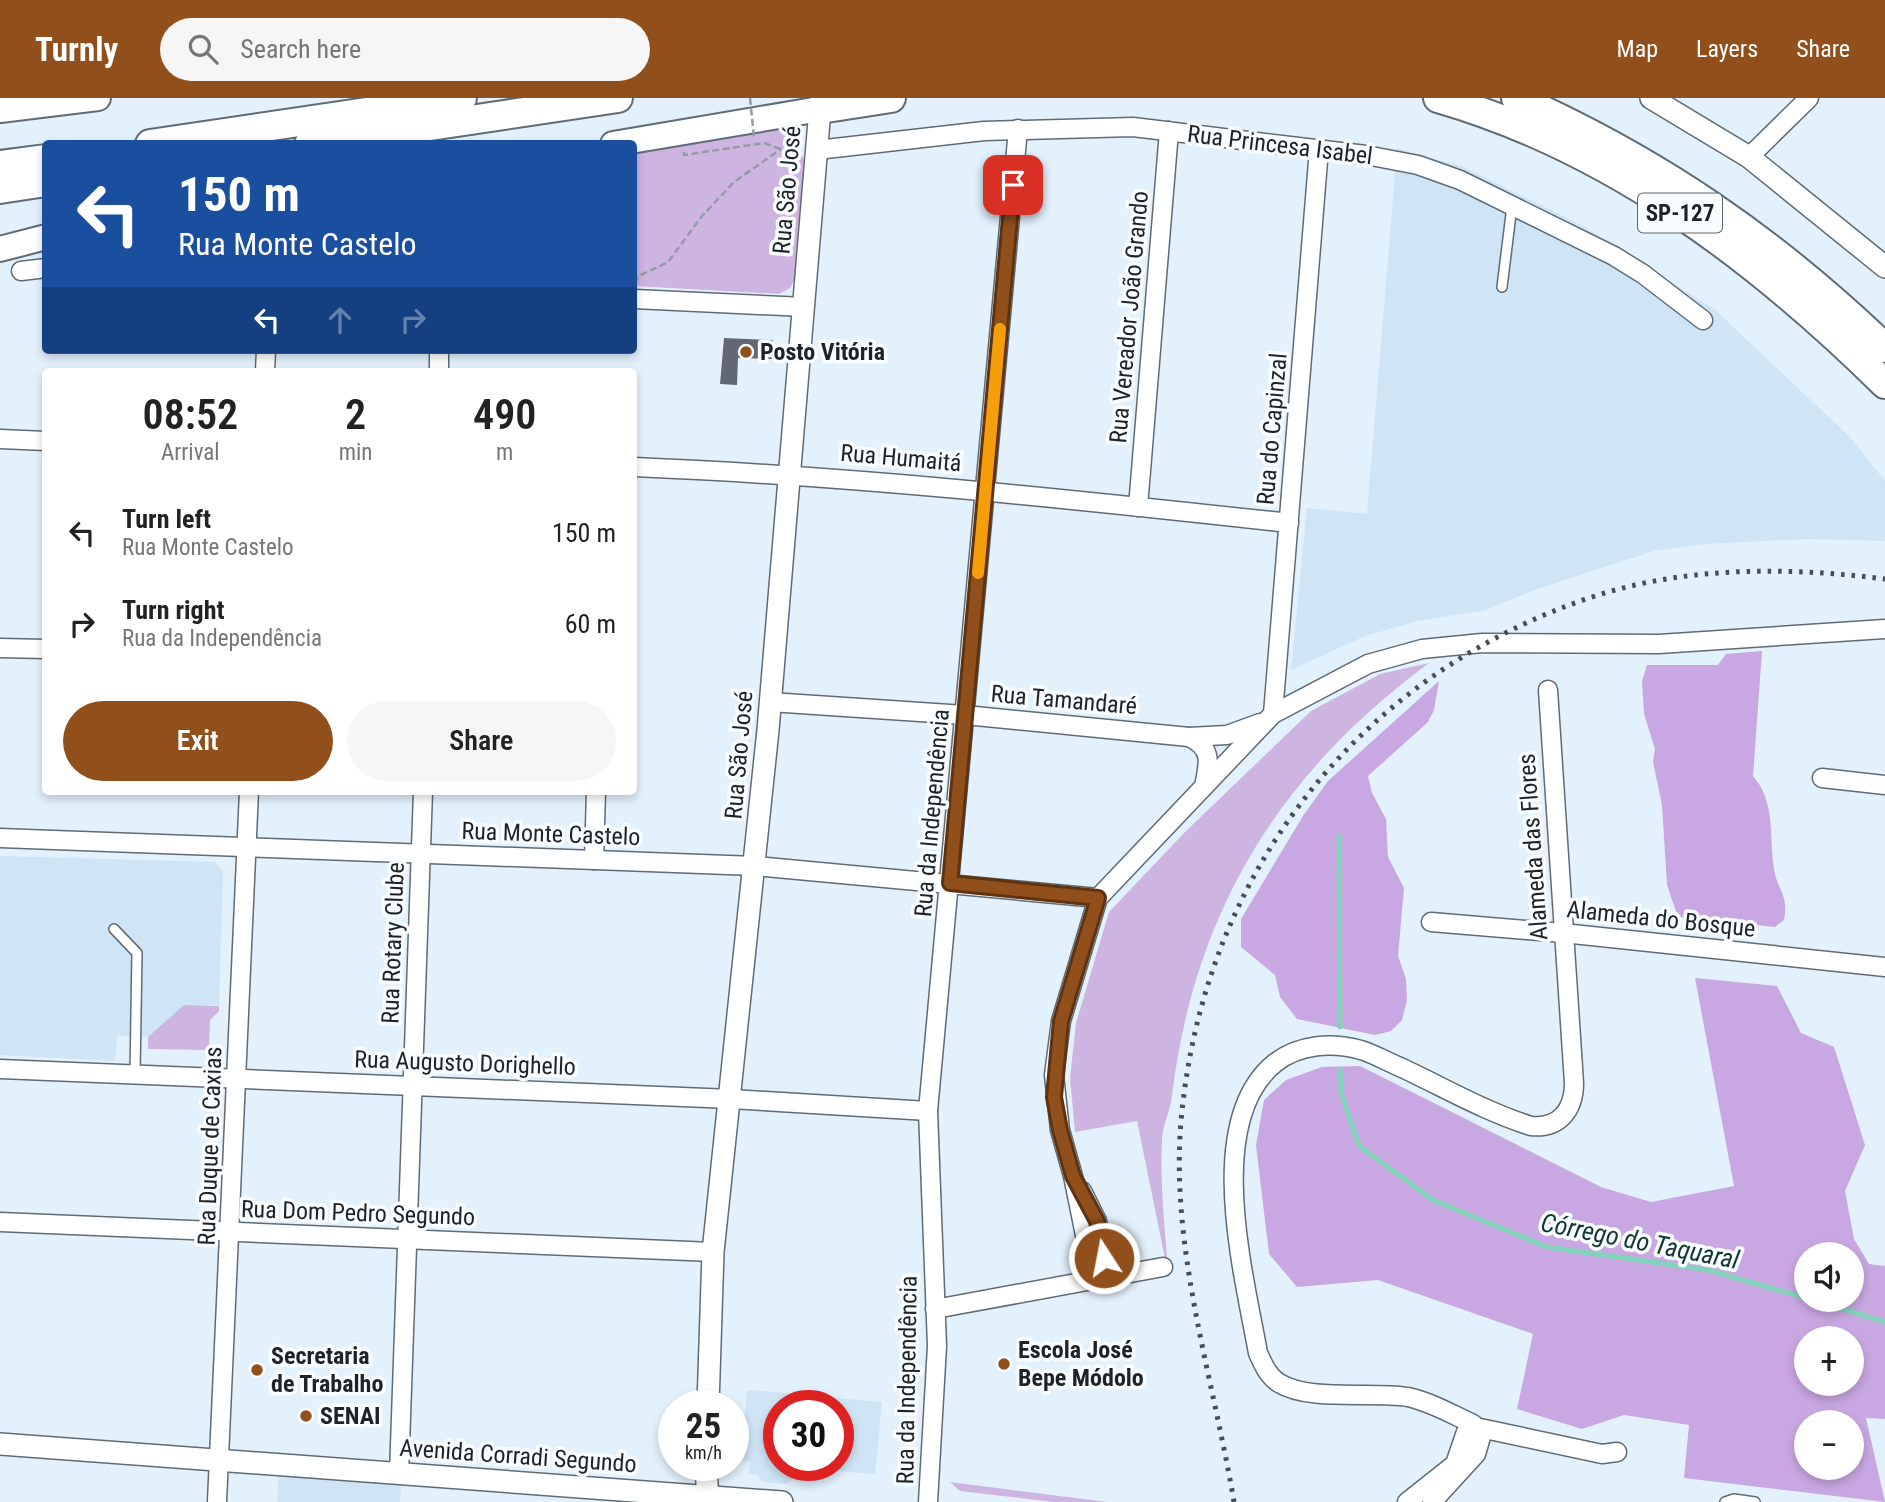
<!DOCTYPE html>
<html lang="en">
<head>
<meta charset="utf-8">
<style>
	:root { --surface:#fff; --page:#f6f6f6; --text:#222; --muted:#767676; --accent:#914f1c }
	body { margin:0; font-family:"Roboto Condensed",sans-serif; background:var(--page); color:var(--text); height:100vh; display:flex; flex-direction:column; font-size:26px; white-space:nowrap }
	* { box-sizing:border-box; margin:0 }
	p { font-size:23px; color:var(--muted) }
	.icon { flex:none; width:38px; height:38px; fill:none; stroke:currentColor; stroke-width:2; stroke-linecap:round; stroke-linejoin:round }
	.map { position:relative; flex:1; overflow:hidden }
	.panel { position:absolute; left:42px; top:270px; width:595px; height:427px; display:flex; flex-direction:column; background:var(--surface); border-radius:7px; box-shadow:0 4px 10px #0003 }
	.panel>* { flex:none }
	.hud { position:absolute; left:42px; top:42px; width:595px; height:214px; border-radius:7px; box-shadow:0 4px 10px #0003; background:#1a4fa0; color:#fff; overflow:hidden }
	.tools { position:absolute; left:1794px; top:1144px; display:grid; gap:14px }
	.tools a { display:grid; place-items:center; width:70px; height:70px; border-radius:50%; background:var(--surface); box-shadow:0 4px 10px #0003; font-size:35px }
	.speed { position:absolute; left:658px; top:1292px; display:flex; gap:14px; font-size:35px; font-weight:700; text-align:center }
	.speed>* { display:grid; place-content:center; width:91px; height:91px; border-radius:50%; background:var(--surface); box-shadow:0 4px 10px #0003; line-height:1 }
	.speed small { font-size:18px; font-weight:400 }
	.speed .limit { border:10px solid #d22; background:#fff; color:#111 }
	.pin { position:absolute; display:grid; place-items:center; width:60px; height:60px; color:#fff; margin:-30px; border-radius:14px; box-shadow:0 4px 10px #0006 }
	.me { position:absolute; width:77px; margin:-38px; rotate:349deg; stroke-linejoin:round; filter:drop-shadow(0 0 5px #0008) }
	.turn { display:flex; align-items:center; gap:24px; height:147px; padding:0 21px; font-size:32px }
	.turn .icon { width:91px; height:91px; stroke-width:2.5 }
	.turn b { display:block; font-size:49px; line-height:60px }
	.lanes { display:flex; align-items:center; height:66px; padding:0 21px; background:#0003; justify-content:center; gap:35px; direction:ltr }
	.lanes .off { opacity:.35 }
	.eta { display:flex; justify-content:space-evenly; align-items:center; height:119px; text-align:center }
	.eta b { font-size:42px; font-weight:600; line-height:49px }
	.cta { display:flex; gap:14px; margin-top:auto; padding:14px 21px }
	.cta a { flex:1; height:80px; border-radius:42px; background:var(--accent); color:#fff; font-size:28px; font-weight:600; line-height:80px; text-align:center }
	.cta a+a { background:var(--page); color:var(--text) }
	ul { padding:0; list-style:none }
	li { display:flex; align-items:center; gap:21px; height:91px; padding:0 21px }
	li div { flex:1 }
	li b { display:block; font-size:26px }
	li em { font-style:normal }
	header { display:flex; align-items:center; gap:42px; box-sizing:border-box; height:98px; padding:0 35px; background:var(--accent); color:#fff }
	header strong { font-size:33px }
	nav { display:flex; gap:38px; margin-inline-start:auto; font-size:24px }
	.search { width:490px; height:63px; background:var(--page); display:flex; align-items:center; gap:18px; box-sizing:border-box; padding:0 24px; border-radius:38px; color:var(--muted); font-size:26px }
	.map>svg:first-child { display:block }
</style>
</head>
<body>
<header>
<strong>Turnly</strong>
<div class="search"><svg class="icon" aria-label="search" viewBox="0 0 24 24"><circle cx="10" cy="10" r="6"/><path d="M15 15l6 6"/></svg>Search here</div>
<nav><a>Map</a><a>Layers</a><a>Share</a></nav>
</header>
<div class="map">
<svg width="1885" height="1404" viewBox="0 0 1885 1404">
	<rect width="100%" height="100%" fill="#e3f1fd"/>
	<g fill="#cfe4f5">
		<polygon points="1397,50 1464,69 1583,128 1714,211 1849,338 1885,383 1885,443 1808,441 1704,446 1654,453 1540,490 1486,512 1418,523 1365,538 1291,572 1307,410 1367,416"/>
		<polygon points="0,758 215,764 223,773 219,907 184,907 148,939 117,938 115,963 0,957"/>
		<polygon points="747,1292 803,1296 803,1307 779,1307 779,1367 838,1367 838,1307 823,1307 824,1299 882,1304 875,1376 820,1372 816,1384 793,1381 786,1386 763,1384 757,1377 749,1375 750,1364 742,1362 744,1342 733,1340 733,1322 744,1323"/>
		<polygon points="279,1376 401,1385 400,1404 277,1404"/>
	</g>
	<g fill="#ceb4e1">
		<polygon points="774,29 796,41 805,64 796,179 790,190 779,196 634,188 634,50"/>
		<path d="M1429 565C1280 675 1195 812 1172 997 1171 1012 1162 1027 1162 1043 1160 1089 1165 1135 1169 1180L1137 1023 1075 1034 1070 980 1076 925 1109 814 1186 733 1311 613 1380 576Z"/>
		<polygon points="184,907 219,908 219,913 210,922 209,950 206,952 148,951 148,939"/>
		<polygon points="950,1384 1107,1404 1054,1404 960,1393"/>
	</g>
	<g fill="#c9a7e2" fill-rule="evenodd">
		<path d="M1762 553 1753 678C1776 704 1769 738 1774 771 1777 792 1789 796 1784 822L1775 829 1678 819 1667 787 1662 707 1653 664 1655 651 1644 616 1642 583 1647 567H1718L1726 556Z"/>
		<polygon points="1439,583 1434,612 1428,624 1368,678 1372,695 1386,721 1388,759 1404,790 1398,858 1406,881 1407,902 1402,922 1391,933 1375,937 1297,921 1280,899 1275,877 1241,849 1241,821 1303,718 1328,683"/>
		<path d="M1695 880 1777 888 1801 935 1834 949 1865 1047 1845 1093 1854 1141 1869 1166 1885 1168V1321L1866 1320 1885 1404 1684 1380 1689 1327 1624 1317 1582 1331 1517 1311 1533 1236 1378 1182 1297 1189 1269 1156 1256 1047 1264 1002 1286 982 1322 969 1360 968 1601 1089 1651 1104 1734 1088ZM1806 1157H1852V1202H1806ZM1806 1241H1852V1286H1806ZM1806 1325H1852V1370H1806Z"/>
	</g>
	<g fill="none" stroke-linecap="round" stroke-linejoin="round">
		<g stroke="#81d4ba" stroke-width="5">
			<polyline points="1339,738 1340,929"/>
			<polyline points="1340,972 1341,994 1359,1048 1433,1102 1547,1149 1708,1172 1806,1200"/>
			<polyline points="1814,1202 1885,1224"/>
		</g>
	</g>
	<polygon fill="#636673" points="724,240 773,242 772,261 738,260 737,287 720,286"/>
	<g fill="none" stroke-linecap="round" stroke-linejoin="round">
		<g stroke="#5f6b75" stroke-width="12">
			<g id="service">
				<polyline points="1502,189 1512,108"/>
				<polyline points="114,831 137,855 135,975"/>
				<polyline points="1725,1404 1734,1401 1755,1404"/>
			</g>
		</g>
		<g stroke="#5f6b75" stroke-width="21">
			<g id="minor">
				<polyline points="817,52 984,33 1133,29 1366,57 1418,67 1460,82 1614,158 1643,176 1703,222"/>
				<polyline points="1749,59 1809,0"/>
				<polyline points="21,173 46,170"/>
				<polyline points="634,201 804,209"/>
				<polyline points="265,273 266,252"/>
				<polyline points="439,273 439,252"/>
				<polyline points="0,341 46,343"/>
				<path d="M634 369C853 378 1070 401 1289 425"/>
				<polyline points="1138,409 1169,33"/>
				<polyline points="0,550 46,551"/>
				<polyline points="770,604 965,617 1189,639 1227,637 1260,625"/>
				<polyline points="1273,616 1319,51"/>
				<path d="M1189 639C1213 650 1209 665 1204 688"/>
				<polyline points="1822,680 1885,687"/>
				<polyline points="0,740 755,768 1098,800"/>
				<polyline points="594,762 596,693"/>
				<polyline points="1431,824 1563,835 1885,869"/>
				<polyline points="0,971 731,1001 928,1013"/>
				<polyline points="1082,1093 1097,1123 1108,1179"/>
				<polyline points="0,1124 713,1154"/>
				<polyline points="1094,1182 1073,1078 1060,1032 1054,977 1061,923 1098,800 1273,616 1368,566 1422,551 1482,545 1659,546 1885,531"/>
				<polyline points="935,1211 1163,1169"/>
				<path d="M1473 1326C1451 1316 1431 1304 1408 1299 1371 1293 1310 1304 1279 1285 1268 1278 1263 1266 1258 1255 1244 1176 1203 1023 1275 965 1299 946 1332 944 1361 952 1374 956 1388 964 1400 969 1443 989 1486 1014 1531 1028 1559 1031 1574 1012 1574 985L1548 592"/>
				<polyline points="1480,1330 1602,1356 1617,1354"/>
				<polyline points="399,1376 423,693"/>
				<polyline points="217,1404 249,693"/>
				<polyline points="928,1404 937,1248 928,1013 1018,31"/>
				<polyline points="1407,1404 1455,1366 1466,1334"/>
				<polyline points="1432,1404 1476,1356 1481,1339"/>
			</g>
		</g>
		<g stroke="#5f6b75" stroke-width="24">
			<g id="tertiary">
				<polyline points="1651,0 1749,59 1885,169"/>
				<polyline points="708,1307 713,1154 768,632 820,11"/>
				<polyline points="0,1346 782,1404"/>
				<polyline points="706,1367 708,1404"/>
			</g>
		</g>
		<g stroke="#5f6b75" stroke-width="28">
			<g id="secondary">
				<polyline points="0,12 98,0"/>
				<polyline points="613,46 820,11"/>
				<polyline points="0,151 46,139"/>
			</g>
		</g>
		<g stroke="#5f6b75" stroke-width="32">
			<g id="trunk">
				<path d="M1438 0C1612 50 1758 161 1885 286"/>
				<path d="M1516 0C1659 64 1772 142 1885 250"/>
				<polyline points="820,11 891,0"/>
				<polyline points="150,46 462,0"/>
				<polyline points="309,46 618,0"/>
				<polyline points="0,67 46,61"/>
				<polyline points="0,91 46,84"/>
			</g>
		</g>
		<g stroke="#929ca5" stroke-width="2.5" stroke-dasharray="7 3.5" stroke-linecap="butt">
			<polyline points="684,54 684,57 764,45 797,57"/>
			<polyline points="634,185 639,178 668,164 702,118 734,84 781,51"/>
		</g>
		<use href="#service" stroke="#fff" stroke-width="9"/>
		<use href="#minor" stroke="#fff" stroke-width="18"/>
		<use href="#tertiary" stroke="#fff" stroke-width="21"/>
		<use href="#secondary" stroke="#fff" stroke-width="24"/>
		<use href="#trunk" stroke="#fff" stroke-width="28"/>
		<path stroke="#464e53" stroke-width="5" stroke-dasharray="3.5 7" stroke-linecap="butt" d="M1234 1404C1212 1273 1166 1138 1183 1004 1211 765 1365 573 1595 498 1688 468 1789 469 1885 481"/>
		<polyline stroke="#929ca5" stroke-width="2.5" stroke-dasharray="7 3.5" stroke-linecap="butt" points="750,0 754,39"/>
	</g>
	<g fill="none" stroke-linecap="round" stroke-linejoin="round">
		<g stroke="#5e3312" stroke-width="18">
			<polyline id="route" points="1013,87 950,785 1098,800 1061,923 1054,999 1060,1032 1073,1078 1097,1123 1104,1160"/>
		</g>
		<use href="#route" stroke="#914f1c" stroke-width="12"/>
		<polyline stroke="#f59e0b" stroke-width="12" points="978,475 1000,231"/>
	</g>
	<g fill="#914f1c" stroke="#fafdff" stroke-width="2.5">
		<circle cx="746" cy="254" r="7"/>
		<circle cx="1004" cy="1266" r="7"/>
		<circle cx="257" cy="1272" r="7"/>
		<circle cx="306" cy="1318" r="7"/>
	</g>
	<g text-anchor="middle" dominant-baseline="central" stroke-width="7" stroke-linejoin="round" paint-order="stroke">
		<rect fill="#fafdff" stroke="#5f6468" stroke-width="2" x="1638" y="95.5" width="84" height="39" rx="5"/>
		<g font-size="23" font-weight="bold" fill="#1d2327">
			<text x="1680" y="115">SP-127</text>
		</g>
		<g font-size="24" fill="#1d2327" stroke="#fafdff">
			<text transform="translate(1280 47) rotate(7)">Rua Princesa Isabel</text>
			<text transform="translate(787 92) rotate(-85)">Rua São José</text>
			<text transform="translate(1129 219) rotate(-85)">Rua Vereador João Grando</text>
			<text transform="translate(1272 331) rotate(-85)">Rua do Capinzal</text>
			<text transform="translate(901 360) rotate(5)">Rua Humaitá</text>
			<text transform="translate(1064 602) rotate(5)">Rua Tamandaré</text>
			<text transform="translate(739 657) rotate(-85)">Rua São José</text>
			<text transform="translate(932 715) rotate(-85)">Rua da Independência</text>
			<text transform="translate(551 736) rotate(2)">Rua Monte Castelo</text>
			<text transform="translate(1533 749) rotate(-94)">Alameda das Flores</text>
			<text transform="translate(1661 821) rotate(6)">Alameda do Bosque</text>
			<text transform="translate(393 845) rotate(-88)">Rua Rotary Clube</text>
			<text transform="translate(465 965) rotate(2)">Rua Augusto Dorighello</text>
			<text transform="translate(210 1048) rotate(-88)">Rua Duque de Caxias</text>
			<text transform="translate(358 1115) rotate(2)">Rua Dom Pedro Segundo</text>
			<text transform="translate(907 1282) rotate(-89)">Rua da Independência</text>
			<text transform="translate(518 1358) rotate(4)">Avenida Corradi Segundo</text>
		</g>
		<g font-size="24" font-weight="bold" fill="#1d2327" stroke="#fafdff" text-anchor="start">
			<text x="760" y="254">Posto Vitória</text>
			<text x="1018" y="1252">Escola José<tspan x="1018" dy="28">Bepe Módolo</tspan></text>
			<text x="271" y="1258">Secretaria<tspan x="271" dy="28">de Trabalho</tspan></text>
			<text x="320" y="1318">SENAI</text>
		</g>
		<g font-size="26" font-style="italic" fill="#11382e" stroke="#fafdff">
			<text transform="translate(1640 1143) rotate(11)">Córrego do Taquaral</text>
		</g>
	</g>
</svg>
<div class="tools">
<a><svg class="icon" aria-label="sound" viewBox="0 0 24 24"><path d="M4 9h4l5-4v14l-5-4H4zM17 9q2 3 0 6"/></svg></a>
<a>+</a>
<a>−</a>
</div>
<div class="speed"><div>25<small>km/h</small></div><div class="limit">30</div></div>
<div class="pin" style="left:1013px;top:87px;background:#d93025"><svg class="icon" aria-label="arrive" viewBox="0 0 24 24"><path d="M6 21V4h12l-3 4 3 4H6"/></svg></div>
<svg class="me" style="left:1104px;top:1160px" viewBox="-20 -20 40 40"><circle r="17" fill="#914f1c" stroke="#fff" stroke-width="3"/><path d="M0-11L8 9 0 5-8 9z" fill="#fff"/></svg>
<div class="hud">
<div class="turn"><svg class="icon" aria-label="left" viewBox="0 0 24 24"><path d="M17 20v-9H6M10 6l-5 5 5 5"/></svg><div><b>150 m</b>Rua Monte Castelo</div></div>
<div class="lanes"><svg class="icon" aria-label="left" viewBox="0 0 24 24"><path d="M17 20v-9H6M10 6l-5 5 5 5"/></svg><svg class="icon off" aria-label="ahead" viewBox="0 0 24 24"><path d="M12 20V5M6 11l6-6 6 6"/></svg><svg class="icon off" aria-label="right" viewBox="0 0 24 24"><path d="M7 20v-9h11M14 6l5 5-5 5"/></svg></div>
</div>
<section class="panel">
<div class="eta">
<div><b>08:52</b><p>Arrival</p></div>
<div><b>2</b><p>min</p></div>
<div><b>490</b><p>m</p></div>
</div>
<ul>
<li><svg class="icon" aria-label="left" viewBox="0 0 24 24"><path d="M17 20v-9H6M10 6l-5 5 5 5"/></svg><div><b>Turn left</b><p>Rua Monte Castelo</p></div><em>150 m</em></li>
<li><svg class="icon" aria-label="right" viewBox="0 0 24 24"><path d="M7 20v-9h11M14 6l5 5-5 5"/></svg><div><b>Turn right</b><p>Rua da Independência</p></div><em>60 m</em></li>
</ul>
<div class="cta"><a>Exit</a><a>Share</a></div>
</section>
</div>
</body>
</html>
